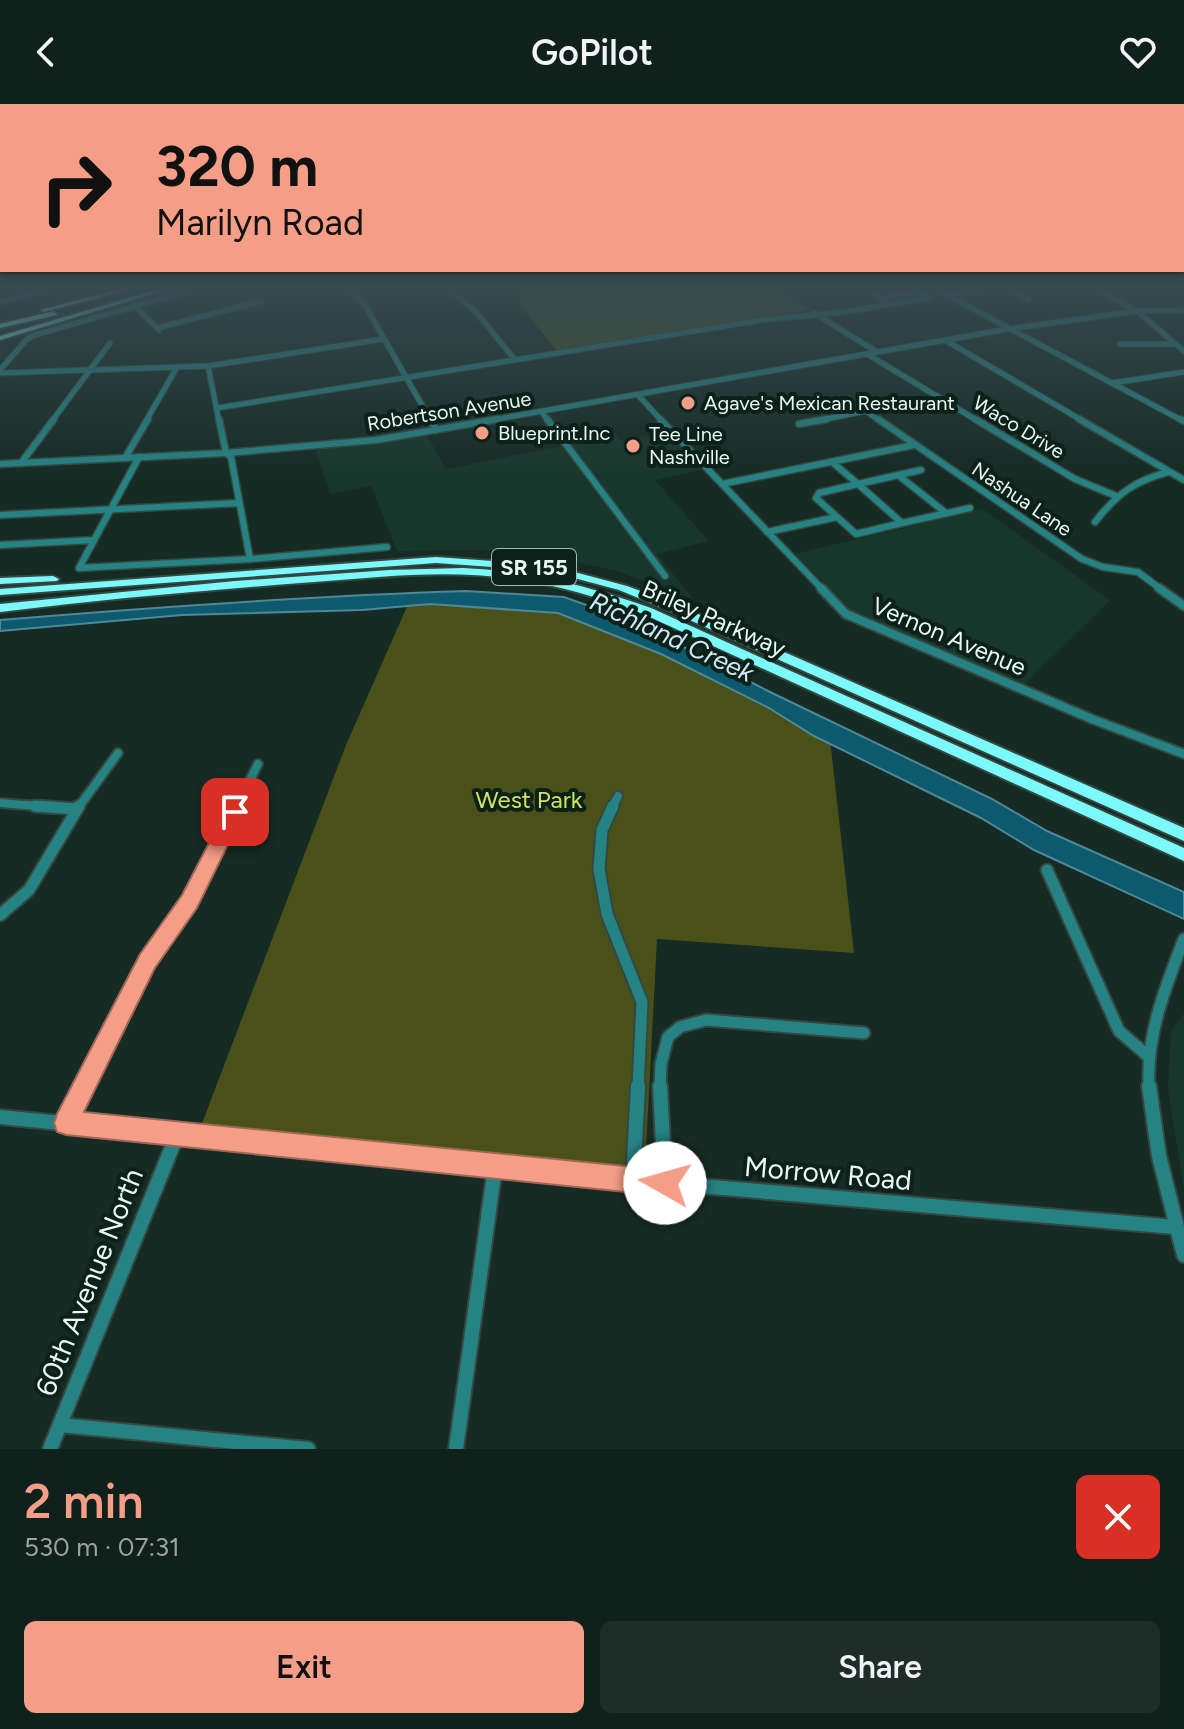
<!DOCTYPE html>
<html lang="en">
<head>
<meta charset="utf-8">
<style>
	:root { --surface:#10201b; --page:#1e2d28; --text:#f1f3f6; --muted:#9ca3a3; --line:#303e3a; --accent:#f49e87 }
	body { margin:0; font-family:Figtree,sans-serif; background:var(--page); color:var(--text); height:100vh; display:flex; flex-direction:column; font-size:30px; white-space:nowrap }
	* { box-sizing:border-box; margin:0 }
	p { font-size:26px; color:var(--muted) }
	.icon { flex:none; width:44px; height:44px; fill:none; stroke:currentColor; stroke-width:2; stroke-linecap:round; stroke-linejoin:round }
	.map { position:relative; height:1345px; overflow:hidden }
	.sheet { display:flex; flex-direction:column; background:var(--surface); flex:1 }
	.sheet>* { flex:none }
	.guide { position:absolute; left:0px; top:0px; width:1184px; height:168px; box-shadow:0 2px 6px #0004,0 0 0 2px var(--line); background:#f49e87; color:#111; overflow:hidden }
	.pin { position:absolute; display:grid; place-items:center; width:68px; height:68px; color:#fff; margin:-34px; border-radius:16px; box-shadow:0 4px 12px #0006 }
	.me { position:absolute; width:88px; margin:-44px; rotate:277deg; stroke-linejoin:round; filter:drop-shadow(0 0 6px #0008) }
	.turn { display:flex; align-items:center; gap:28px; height:168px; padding:0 24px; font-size:36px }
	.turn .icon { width:104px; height:104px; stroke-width:2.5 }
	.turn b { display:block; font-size:56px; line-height:68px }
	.round { display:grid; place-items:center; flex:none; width:84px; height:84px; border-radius:12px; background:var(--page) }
	.overview { display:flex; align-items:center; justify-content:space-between; height:136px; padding:0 24px }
	h1 { font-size:48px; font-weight:600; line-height:60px; color:var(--accent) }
	.button { display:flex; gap:16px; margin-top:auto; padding:16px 24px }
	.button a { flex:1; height:92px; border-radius:12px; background:var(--accent); color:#111; font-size:32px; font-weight:600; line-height:92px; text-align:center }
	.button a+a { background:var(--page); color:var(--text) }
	header { display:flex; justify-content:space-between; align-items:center; height:104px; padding:0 24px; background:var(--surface); font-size:36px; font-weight:600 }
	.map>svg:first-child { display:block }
</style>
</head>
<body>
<header><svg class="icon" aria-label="back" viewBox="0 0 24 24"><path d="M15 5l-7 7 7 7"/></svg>GoPilot<svg class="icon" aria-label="heart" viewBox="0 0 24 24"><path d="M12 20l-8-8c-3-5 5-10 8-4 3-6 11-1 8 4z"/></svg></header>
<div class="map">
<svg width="1184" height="1345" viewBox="0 0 1184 1345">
	<rect width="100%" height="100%" fill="#162b24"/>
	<g fill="#18372c">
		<polygon points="610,324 621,337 668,328 702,366 655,376 709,437 657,450 693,495 617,467 547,452 486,446 397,447 371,382 330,390 315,344 427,331 446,365 571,340 567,333"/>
		<polygon points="983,405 1110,496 1023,582 848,507 795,450"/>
		<polygon points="1184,909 1184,1085 1168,986 1171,927"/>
	</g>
	<g fill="#495119">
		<polygon points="518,184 778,184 811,206 558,248 522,204"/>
		<polygon points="409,498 567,507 657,541 830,635 854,849 657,835 645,1064 201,1022 346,641"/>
	</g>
	<path fill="#0d596e" stroke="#4f8896" stroke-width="2" d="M466 487 564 493 589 502 688 545 768 587 992 695 1047 727 1184 788V815L1034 746 981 714 814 632 769 604 661 550 558 509 430 500 362 506 182 511 0 527V516C155 503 310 492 466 487Z"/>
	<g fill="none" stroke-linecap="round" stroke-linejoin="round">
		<g stroke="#344841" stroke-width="7">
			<g id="minor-far4">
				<polyline points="346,184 365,201 431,317"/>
				<polyline points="448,184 476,208 515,256"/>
				<polyline points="866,184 883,196"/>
				<polyline points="934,184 1183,317"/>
				<polyline points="1008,184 1028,195"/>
				<polyline points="1094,184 1137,207 1184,247"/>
				<polyline points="947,192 994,184"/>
				<polyline points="880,194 918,188"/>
				<polyline points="0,198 55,184"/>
				<polyline points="134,201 159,226"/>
				<polyline points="814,209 877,248"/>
				<polyline points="157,224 262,197"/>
				<polyline points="945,236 1083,317"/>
				<polyline points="1120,240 1176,240"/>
				<polyline points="867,250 978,317"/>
				<polyline points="208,262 219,317"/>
				<polyline points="0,266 27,235 35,231 198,184"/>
				<polyline points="0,269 208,262 384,235"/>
				<polyline points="1112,279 1184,268"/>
				<polyline points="638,291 662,317"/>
				<polyline points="849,295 880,317"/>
				<polyline points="217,304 762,216 844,208 928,194 913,184"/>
				<polyline points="542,308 548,317"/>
				<polyline points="52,317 110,239"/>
				<polyline points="146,317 177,263"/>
				<polyline points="486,317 1008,225 1137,207 1184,206"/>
				<polyline points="816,317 866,307"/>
			</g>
		</g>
		<g stroke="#344841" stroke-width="9">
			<g id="minor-far3">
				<polyline points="219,315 226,349 231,353 250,455"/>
				<polyline points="430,315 436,326"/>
				<polyline points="547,315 665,472"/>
				<polyline points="660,315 823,486"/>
				<polyline points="878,315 1082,455 1103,463 1138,468 1162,486"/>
				<polyline points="975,315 1075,375 1116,392"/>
				<polyline points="1079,315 1184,376"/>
				<polyline points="1180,315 1184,317"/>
				<polyline points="799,320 827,315"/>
				<polyline points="125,354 148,315"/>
				<polyline points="832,358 858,380"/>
				<polyline points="21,359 54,315"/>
				<polyline points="0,360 226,349 376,336 498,315"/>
				<polyline points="898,371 946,409"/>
				<polyline points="722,380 914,341"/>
				<polygon points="858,380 902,419 856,430 816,394 819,389"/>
				<polyline points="858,380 921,366"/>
				<polyline points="0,411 239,399"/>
				<path d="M1095 418C1116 391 1135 376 1169 368"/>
				<polyline points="902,419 970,404"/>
				<polyline points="767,428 837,413"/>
				<polyline points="0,441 94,436"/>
				<polyline points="79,464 250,455 387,443"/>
				<polyline points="79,464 139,353"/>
			</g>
		</g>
		<g stroke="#344841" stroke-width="12">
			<g id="minor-far2">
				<polyline points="821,484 846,510 1092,615 1184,650"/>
				<polyline points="1159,484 1184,502"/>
				<polyline points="0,699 61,704"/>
				<polyline points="78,704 118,649"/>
				<polyline points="236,704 258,660"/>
				<polyline points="612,704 618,692"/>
			</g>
		</g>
		<g stroke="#344841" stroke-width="15">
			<g id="minor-far1">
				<polyline points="35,702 77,705"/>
				<polyline points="613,702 602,726 599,765 607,810 642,898 638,984"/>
				<polyline points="1047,766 1119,927 1149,953"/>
				<polyline points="0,811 29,786 79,702"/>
				<polyline points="83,984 147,857 190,797 237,702"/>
				<polyline points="660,984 661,960 668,933 680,923 706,916 864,929"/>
				<path d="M1149 984C1146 931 1165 884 1184 835"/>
			</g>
		</g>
		<g stroke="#344841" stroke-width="18">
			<g id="minor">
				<polyline points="660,982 665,1079"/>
				<polyline points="1149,982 1159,1052 1184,1151"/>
				<polyline points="0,1013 665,1079 1175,1123"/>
				<polyline points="66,1019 84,982"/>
				<polyline points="633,1075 638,982"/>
				<polyline points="60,1321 308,1345"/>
				<polyline points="50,1345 177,1031"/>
				<polyline points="456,1345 495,1063"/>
			</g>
		</g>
		<g stroke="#344841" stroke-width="4">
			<g id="highway">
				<polygon points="124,184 136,184 44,208 40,206"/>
				<polygon points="162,184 173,184 0,236 0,232"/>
				<polygon points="54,207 57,211 0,224 0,220"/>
				<polygon points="436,453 548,461 627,482 673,499 1184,724 1184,737 665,505 619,486 548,467 436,459 0,491 0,485"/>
				<path d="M463 464C529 467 590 482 651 504L1184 744V757L643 510C601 494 558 481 514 475 448 465 380 473 314 478 209 486 105 495 0 508V500L235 477 389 466Z"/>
				<polygon points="53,472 59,475 57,477 0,480 0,474"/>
			</g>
		</g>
		<use href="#minor-far4" stroke="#268384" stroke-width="5"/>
		<use href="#minor-far3" stroke="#268384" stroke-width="6"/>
		<use href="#minor-far2" stroke="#268384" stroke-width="8"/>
		<use href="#minor-far1" stroke="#268384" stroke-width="11"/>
		<use href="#minor" stroke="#268384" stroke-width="14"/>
		<use href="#highway" fill="#7cf9fb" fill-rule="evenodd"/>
	</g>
	<linearGradient id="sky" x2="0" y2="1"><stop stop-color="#0c1814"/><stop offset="0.49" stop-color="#364a50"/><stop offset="1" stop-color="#364a50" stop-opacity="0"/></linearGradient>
	<rect width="1184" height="373" fill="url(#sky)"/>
	<polygon fill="#f49e87" stroke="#9f6758" stroke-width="2" points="235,700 242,702 244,708 197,804 155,864 84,1008 665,1066 674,1070 678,1079 674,1088 665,1092 66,1031 57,1028 54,1019 57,1010 140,850 182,791 228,702"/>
	<g fill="#f49e87" stroke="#0c211a" stroke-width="3">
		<circle cx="688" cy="299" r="8"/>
		<circle cx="482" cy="329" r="8"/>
		<circle cx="633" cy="342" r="8"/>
	</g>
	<g text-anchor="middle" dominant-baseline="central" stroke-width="8" stroke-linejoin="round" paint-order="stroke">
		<g font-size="20" fill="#eaf7f2" stroke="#0c211a" text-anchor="start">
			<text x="704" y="299">Agave's Mexican Restaurant</text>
			<text x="498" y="329">Blueprint.Inc</text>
			<text x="649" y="330">Tee Line<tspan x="649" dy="23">Nashville</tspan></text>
		</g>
		<g font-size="20" fill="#eaf7f2" stroke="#0c211a">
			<text transform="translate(449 307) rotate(-9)">Robertson Avenue</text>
			<text transform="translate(1019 323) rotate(31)">Waco Drive</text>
			<text transform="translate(1022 395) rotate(34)">Nashua Lane</text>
		</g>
		<rect fill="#0c211a" stroke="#a7b7b1" stroke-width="2" x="492" y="445" width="84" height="36" rx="6"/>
		<g font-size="22" font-weight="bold" fill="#eaf7f2">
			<text x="534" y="463">SR 155</text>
		</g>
		<g font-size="24" fill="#eaf7f2" stroke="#0c211a">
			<text transform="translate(714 514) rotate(24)">Briley Parkway</text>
			<text transform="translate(949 532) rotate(23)">Vernon Avenue</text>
		</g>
		<g font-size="24" fill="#d0e25e" stroke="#0c211a">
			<text x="529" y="695">West Park</text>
		</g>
		<g font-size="26" font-style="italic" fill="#cde8f2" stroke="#0c211a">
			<text transform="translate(672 533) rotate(25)">Richland Creek</text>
		</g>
		<g font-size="28" fill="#eaf7f2" stroke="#0c211a">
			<text transform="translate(828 1069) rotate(5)">Morrow Road</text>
			<text transform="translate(89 1178) rotate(-68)">60th Avenue North</text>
		</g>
	</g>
</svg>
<div class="pin" style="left:235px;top:708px;background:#d93025"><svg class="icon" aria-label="arrive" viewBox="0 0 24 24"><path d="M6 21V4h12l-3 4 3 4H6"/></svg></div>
<svg class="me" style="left:665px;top:1079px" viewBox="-20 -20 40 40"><circle r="19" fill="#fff"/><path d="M0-13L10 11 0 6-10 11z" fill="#f49e87"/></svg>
<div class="guide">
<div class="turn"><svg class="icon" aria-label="right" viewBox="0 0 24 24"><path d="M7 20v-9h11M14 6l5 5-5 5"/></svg><div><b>320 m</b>Marilyn Road</div></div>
</div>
</div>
<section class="sheet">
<div class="overview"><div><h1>2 min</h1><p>530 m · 07:31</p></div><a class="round" style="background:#d93025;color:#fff"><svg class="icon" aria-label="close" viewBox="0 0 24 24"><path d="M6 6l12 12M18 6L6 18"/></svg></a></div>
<div class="button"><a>Exit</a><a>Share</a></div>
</section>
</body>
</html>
